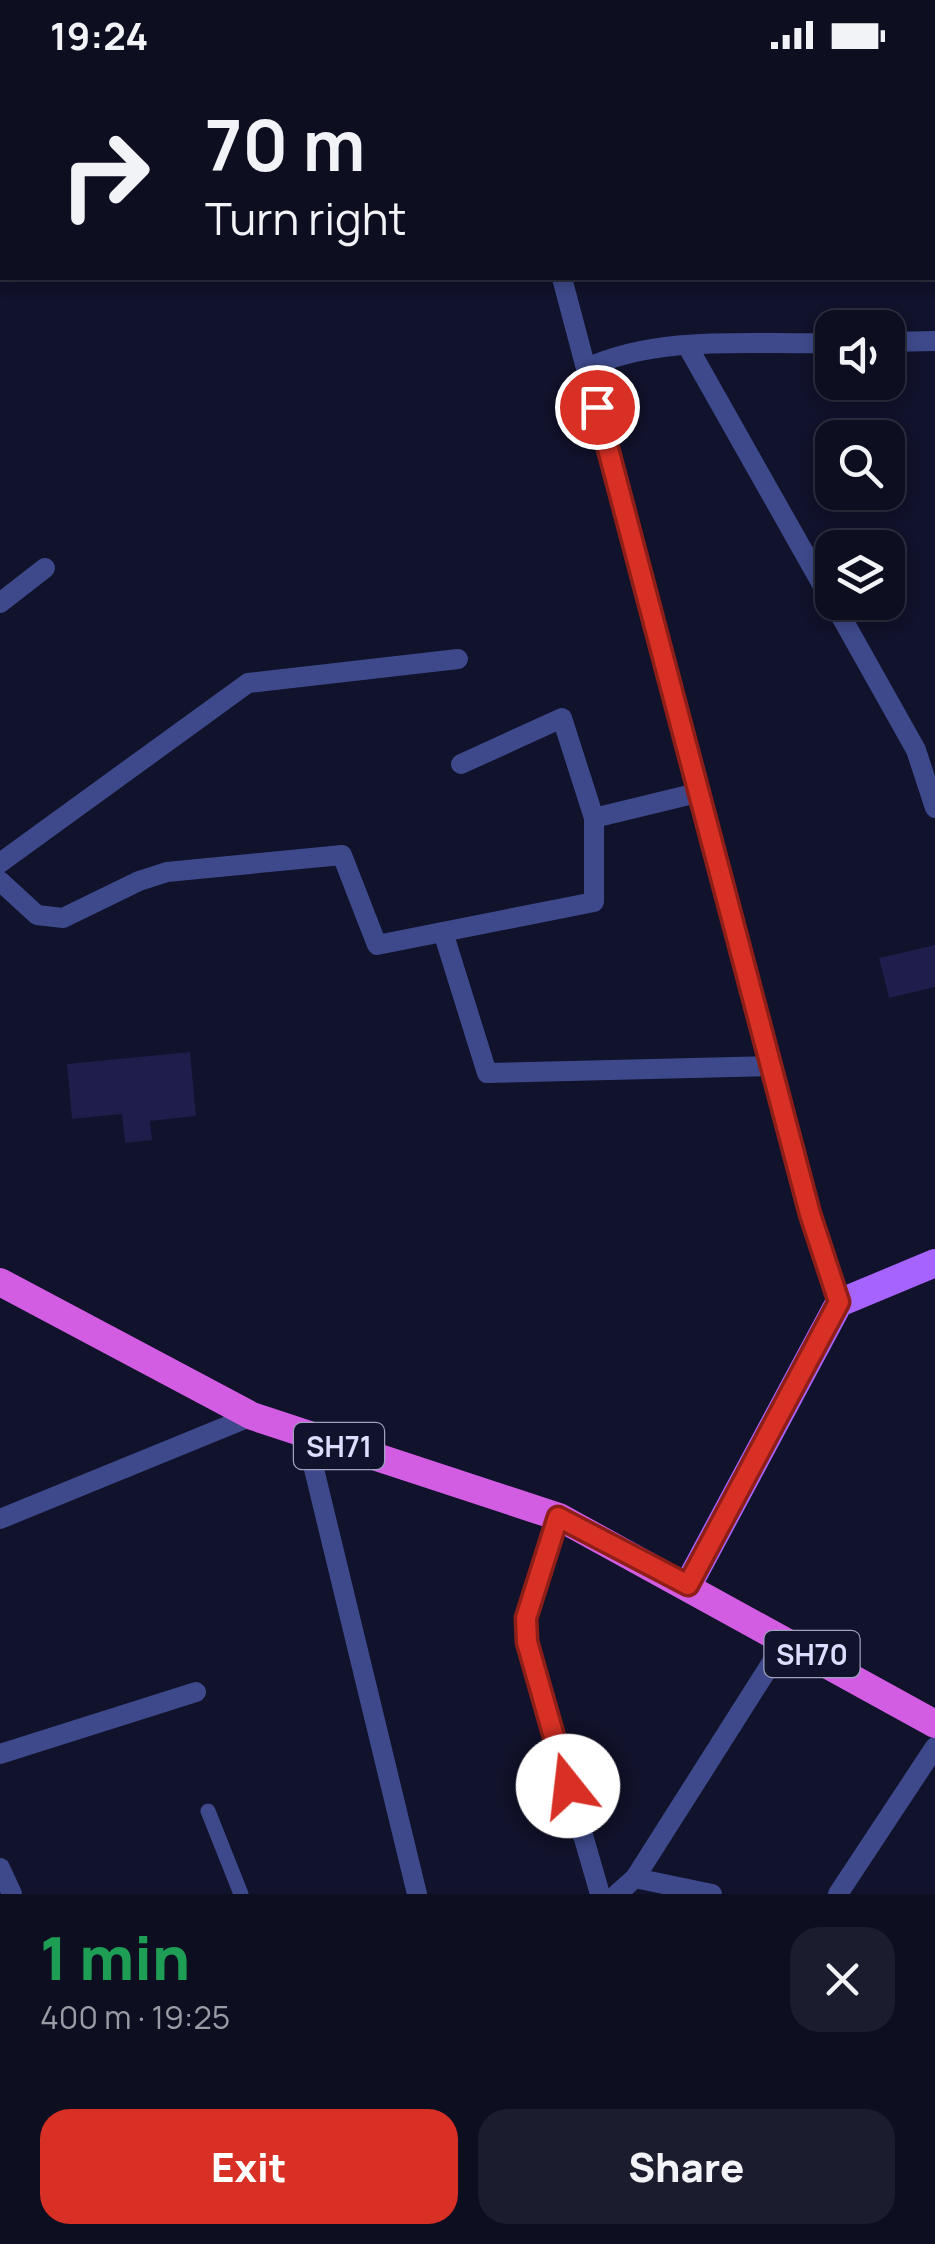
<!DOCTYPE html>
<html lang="en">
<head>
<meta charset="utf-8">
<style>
	:root { --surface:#0d0e20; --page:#1b1c2d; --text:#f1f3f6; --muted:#9a9ca5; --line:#2d2e3e; --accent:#d93025 }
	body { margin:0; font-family:Manrope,sans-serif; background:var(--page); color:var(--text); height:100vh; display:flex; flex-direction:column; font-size:38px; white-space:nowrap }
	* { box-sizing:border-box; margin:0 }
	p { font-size:32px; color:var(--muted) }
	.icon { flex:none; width:55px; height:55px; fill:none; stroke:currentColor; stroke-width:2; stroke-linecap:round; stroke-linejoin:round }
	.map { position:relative; height:1824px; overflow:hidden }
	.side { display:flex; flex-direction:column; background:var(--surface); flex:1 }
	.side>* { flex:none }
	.hud { position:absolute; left:0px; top:0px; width:935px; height:210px; box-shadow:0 5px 15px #0003,0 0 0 2px var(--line); background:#0d0e20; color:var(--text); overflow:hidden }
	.buttons { position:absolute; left:815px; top:240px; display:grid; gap:20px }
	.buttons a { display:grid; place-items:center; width:90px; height:90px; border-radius:20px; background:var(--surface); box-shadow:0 5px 15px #0003,0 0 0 2px var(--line); font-size:50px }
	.pin { position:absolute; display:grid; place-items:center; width:85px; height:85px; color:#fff; margin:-42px; border:5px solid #fff; border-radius:50%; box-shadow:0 2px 10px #0007 }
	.me { position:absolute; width:110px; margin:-55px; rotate:344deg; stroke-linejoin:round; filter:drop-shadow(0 0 8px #0008) }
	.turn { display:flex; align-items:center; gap:35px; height:210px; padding:0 40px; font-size:45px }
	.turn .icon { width:130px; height:130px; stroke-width:2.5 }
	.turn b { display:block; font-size:70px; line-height:85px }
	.round { display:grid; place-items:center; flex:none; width:105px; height:105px; border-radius:30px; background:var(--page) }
	.head { display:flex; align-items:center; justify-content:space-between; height:170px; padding:0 40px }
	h1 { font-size:60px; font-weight:800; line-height:75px; color:#1e9e55 }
	.cta { display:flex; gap:20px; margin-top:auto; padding:20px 40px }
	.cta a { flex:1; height:115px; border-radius:30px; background:var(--accent); color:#fff; font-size:40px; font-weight:800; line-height:115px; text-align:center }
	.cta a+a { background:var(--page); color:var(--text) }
	.status { display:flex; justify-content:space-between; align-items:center; height:70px; padding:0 50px; background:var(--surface); direction:ltr }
	.status svg { height:28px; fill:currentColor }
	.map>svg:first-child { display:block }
</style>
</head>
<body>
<div class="status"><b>19:24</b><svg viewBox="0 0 49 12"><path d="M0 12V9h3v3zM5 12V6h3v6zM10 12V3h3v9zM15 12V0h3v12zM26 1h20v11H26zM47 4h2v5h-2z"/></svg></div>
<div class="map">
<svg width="935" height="1824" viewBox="0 0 935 1824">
	<rect width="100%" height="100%" fill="#11122b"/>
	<g fill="#1e1d4c">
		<polygon points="935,875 935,917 889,928 879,888"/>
		<polygon points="190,982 196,1046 150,1051 152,1070 125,1073 122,1044 72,1049 67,994"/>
	</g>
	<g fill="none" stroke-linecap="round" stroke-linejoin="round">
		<polyline stroke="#3d498a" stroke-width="15" points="208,1741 241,1824"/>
		<g stroke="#3d498a" stroke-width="20">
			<polyline points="506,0 507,2"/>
			<polyline points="549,2 553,0"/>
			<polyline points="562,208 810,1144 839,1233"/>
			<polyline points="888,272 935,271"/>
			<polyline points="688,277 832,532"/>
			<path d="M587 298C660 264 752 275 832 273"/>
			<polyline points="833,532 916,680 935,738"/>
			<polyline points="0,533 45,498"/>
			<polyline points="461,694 562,648 594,748"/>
			<polyline points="0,793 248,613 458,589"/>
			<polyline points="0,811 37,845 63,848 139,811 167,802 342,785 377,875 594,832 594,748 701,722"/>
			<polyline points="443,862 487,1003 772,996"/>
			<polyline points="306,1366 417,1824"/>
			<polyline points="559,1447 525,1548 527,1572 600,1824"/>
			<polyline points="0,1449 252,1346"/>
			<polyline points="0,1684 196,1622"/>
			<polyline points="0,1798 12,1824"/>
			<polyline points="635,1808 712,1824"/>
			<polyline points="617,1824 635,1808 786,1570"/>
			<polyline points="838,1824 935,1677"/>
		</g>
		<polyline stroke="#a663fe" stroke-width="28" points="688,1515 839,1233 935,1193"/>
		<polyline stroke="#d25de3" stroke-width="28" points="0,1212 252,1346 559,1447 935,1654"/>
	</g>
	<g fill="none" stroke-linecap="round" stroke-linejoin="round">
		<g stroke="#8d1f18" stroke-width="25">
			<polyline id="route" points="568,1716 527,1572 526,1548 558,1447 688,1515 839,1232 810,1144 597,337"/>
		</g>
		<use href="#route" stroke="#d93025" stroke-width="18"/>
	</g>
	<g text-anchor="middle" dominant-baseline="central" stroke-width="10" stroke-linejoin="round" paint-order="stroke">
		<g fill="#11122b" stroke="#9fa1bf" stroke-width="2.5">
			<rect x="294" y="1353" width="90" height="46" rx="8"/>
			<rect x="764.5" y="1561" width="95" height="46" rx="8"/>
		</g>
		<g font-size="28" font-weight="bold" fill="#dcdeff">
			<text x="339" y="1376">SH71</text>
			<text x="812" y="1584">SH70</text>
		</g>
	</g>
</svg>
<div class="buttons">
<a><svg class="icon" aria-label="sound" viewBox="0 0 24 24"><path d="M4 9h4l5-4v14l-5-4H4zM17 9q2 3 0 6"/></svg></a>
<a><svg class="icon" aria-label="search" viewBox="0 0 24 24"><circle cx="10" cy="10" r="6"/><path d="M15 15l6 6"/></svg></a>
<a><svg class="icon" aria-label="layers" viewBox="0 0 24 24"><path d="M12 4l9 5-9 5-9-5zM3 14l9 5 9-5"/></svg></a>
</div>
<div class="pin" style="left:597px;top:337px;background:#d93025"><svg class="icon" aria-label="arrive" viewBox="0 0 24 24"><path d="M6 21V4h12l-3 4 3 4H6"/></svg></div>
<svg class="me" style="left:568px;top:1716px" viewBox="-20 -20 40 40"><circle r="19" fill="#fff"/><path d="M0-13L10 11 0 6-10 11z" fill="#d93025"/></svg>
<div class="hud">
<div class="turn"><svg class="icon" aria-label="right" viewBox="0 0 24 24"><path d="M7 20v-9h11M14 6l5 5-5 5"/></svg><div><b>70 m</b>Turn right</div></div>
</div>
</div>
<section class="side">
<div class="head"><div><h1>1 min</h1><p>400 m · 19:25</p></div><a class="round"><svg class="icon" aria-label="close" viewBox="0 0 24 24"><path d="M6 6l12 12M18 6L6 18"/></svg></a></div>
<div class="cta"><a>Exit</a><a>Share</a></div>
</section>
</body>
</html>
